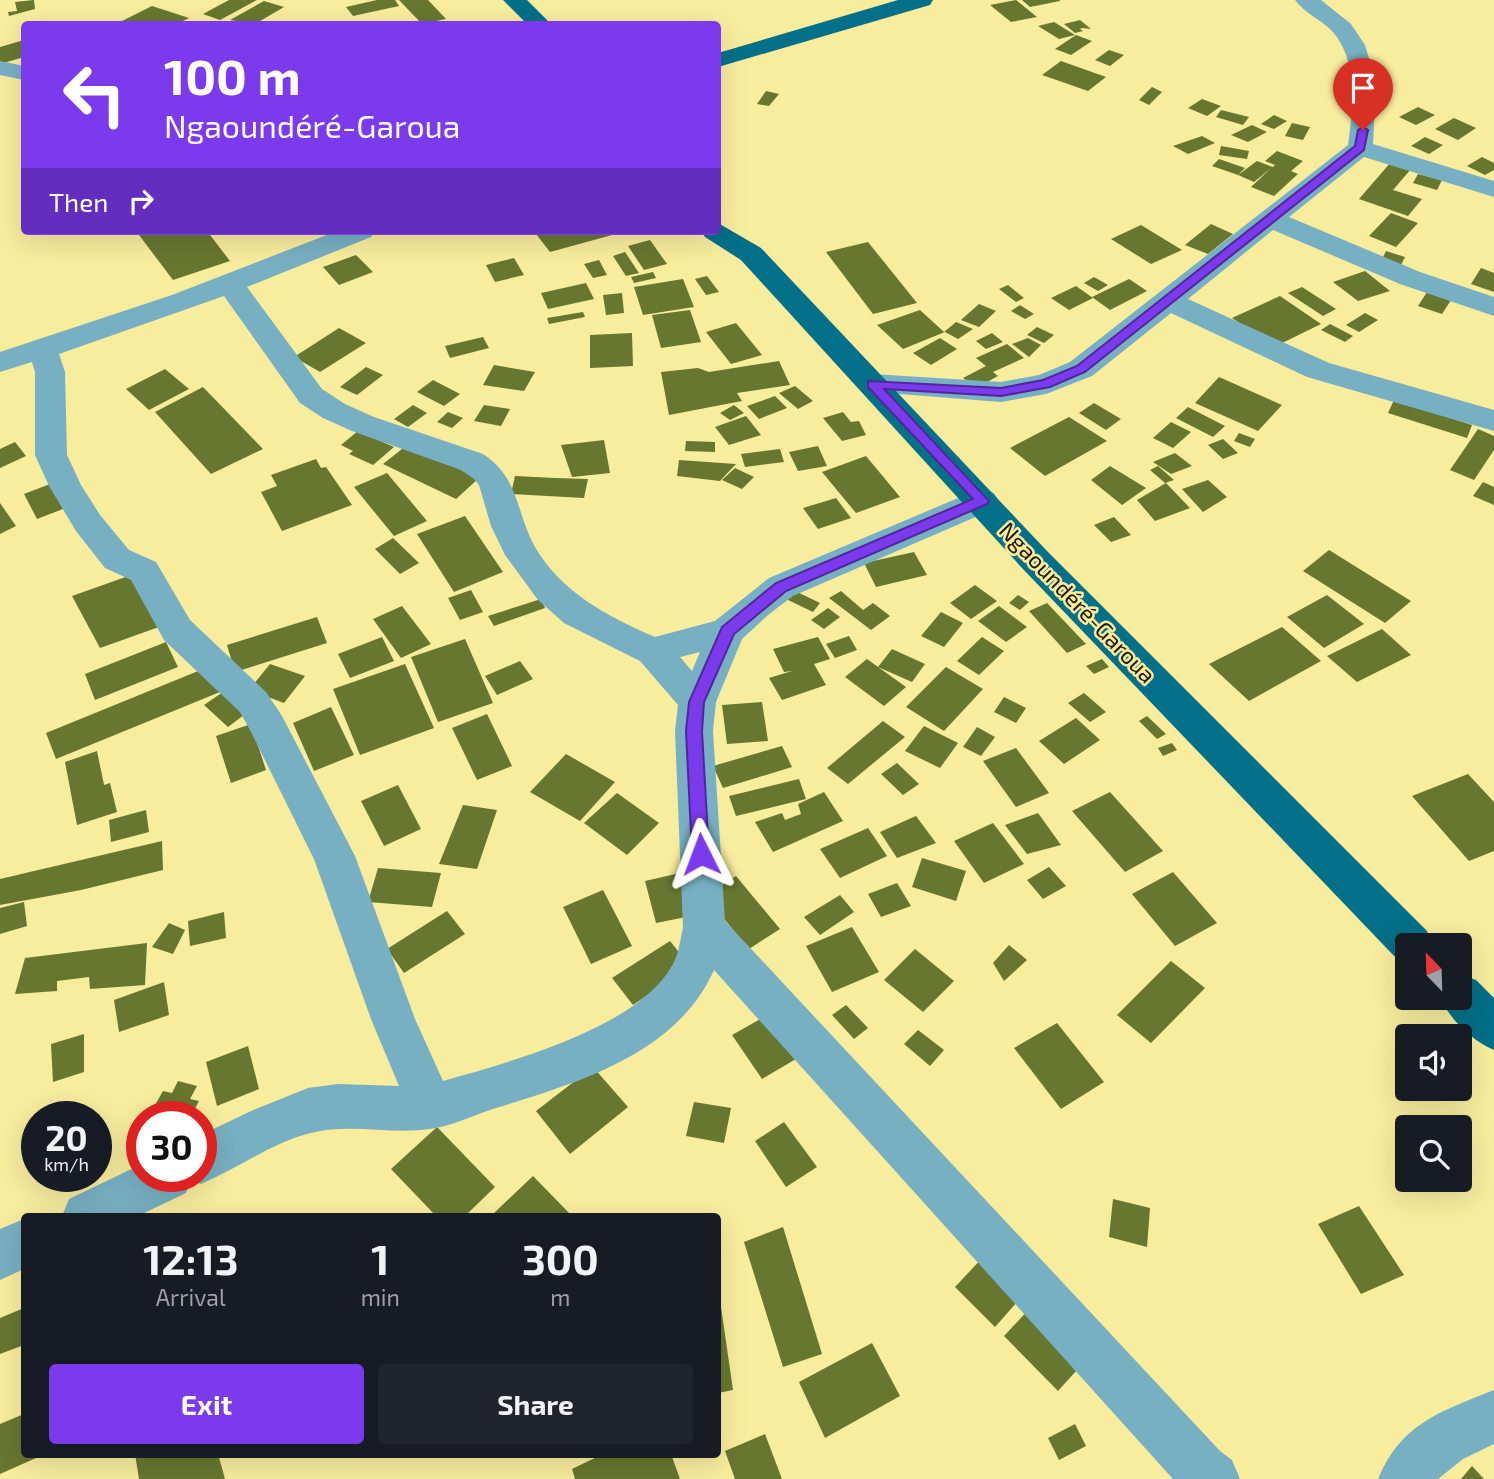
<!DOCTYPE html>
<html lang="en">
<head>
<meta charset="utf-8">
<style>
	:root { --surface:#171b24; --page:#20242c; --text:#f1f3f6; --muted:#9ea1a6; --accent:#7c3aed }
	body { margin:0; font-family:"Exo 2",sans-serif; background:var(--page); color:var(--text); height:100vh; display:flex; flex-direction:column; font-size:26px; white-space:nowrap }
	* { box-sizing:border-box; margin:0 }
	p { font-size:23px; color:var(--muted) }
	.icon { flex:none; width:38px; height:38px; fill:none; stroke:currentColor; stroke-width:2; stroke-linecap:round; stroke-linejoin:round }
	.map { position:relative; flex:1; overflow:hidden }
	.sheet { position:absolute; left:21px; top:1213px; width:700px; height:245px; display:flex; flex-direction:column; background:var(--surface); border-radius:7px; box-shadow:0 7px 28px #0002 }
	.sheet>* { flex:none }
	.hud { position:absolute; left:21px; top:21px; width:700px; height:214px; border-radius:7px; box-shadow:0 7px 28px #0002; background:#7c3aed; color:#fff; overflow:hidden }
	.needle { width:46px; rotate:337deg }
	.controls { position:absolute; left:1395px; top:933px; display:grid; gap:14px }
	.controls a { display:grid; place-items:center; width:77px; height:77px; border-radius:7px; background:var(--surface); box-shadow:0 7px 28px #0002; font-size:35px }
	.speed { position:absolute; left:21px; top:1101px; display:flex; gap:14px; font-size:35px; font-weight:700; text-align:center }
	.speed>* { display:grid; place-content:center; width:91px; height:91px; border-radius:50%; background:var(--surface); box-shadow:0 7px 28px #0002; line-height:1 }
	.speed small { font-size:18px; font-weight:400 }
	.speed .limit { border:10px solid #d22; background:#fff; color:#111 }
	.pin { position:absolute; display:grid; place-items:center; width:60px; height:60px; color:#fff; margin:-72px -30px; border-radius:50% 50% 50% 0; rotate:-45deg; box-shadow:0 0 7px #0007 }
	.pin .icon { rotate:45deg }
	.me { position:absolute; width:77px; margin:-38px; rotate:357deg; stroke-linejoin:round; filter:drop-shadow(0 0 5px #0008) }
	.turn { display:flex; align-items:center; gap:24px; height:147px; padding:0 28px; font-size:32px }
	.turn .icon { width:91px; height:91px; stroke-width:2.5 }
	.turn b { display:block; font-size:49px; line-height:60px }
	.then { display:flex; align-items:center; height:66px; padding:0 28px; background:#0003; gap:14px; font-size:26px }
	.eta { display:flex; justify-content:space-evenly; align-items:center; height:119px; text-align:center }
	.eta b { font-size:42px; font-weight:700; line-height:49px }
	.cta { display:flex; gap:14px; margin-top:auto; padding:14px 28px }
	.cta a { flex:1; height:80px; border-radius:7px; background:var(--accent); color:#fff; font-size:28px; font-weight:700; line-height:80px; text-align:center }
	.cta a+a { background:var(--page); color:var(--text) }
	.map>svg:first-child { display:block }
</style>
</head>
<body>
<div class="map">
<svg width="1494" height="1479" viewBox="0 0 1494 1479">
	<rect width="100%" height="100%" fill="#f8ec9d"/>
	<g fill="#67772f">
		<polygon points="34,0 35,9 9,16 8,12 17,11 15,2"/>
		<polygon points="229,0 257,0 220,20 203,14"/>
		<polygon points="377,0 395,0 399,6 353,16 346,7"/>
		<polygon points="399,0 428,0 446,19 422,24"/>
		<polygon points="1016,0 1037,17 1011,22 990,5"/>
		<polygon points="1022,0 1060,0 1060,1 1030,7"/>
		<polygon points="264,1 284,7 255,24 230,20"/>
		<polygon points="152,6 189,18 177,24 116,24"/>
		<polygon points="1080,20 1091,29 1082,28 1080,29 1083,31 1075,33 1064,24"/>
		<polygon points="1054,22 1075,35 1059,39 1038,26"/>
		<polygon points="1076,35 1092,41 1071,55 1055,49"/>
		<polygon points="24,40 24,57 0,64 0,47"/>
		<polygon points="1109,50 1124,55 1110,66 1095,60"/>
		<polygon points="1061,61 1106,77 1088,91 1042,75"/>
		<polygon points="1152,87 1162,92 1149,105 1139,100"/>
		<polygon points="766,91 779,94 769,106 757,104"/>
		<polygon points="1202,99 1221,106 1207,116 1188,108"/>
		<polygon points="1418,107 1435,115 1416,125 1399,117"/>
		<polygon points="1221,110 1249,117 1243,125 1216,117"/>
		<polygon points="1274,115 1287,121 1274,129 1261,124"/>
		<polygon points="1454,118 1476,128 1458,140 1435,129"/>
		<polygon points="1292,123 1310,127 1303,140 1285,136"/>
		<polygon points="1252,125 1267,132 1248,142 1231,135"/>
		<polygon points="1202,136 1215,143 1188,154 1173,146"/>
		<polygon points="1425,137 1443,145 1429,154 1411,146"/>
		<polygon points="1221,146 1249,151 1247,159 1219,155"/>
		<polygon points="1277,151 1303,161 1291,171 1298,174 1274,196 1251,187 1271,168 1254,182 1238,175 1257,161 1273,167 1275,165 1265,161"/>
		<polygon points="1482,157 1494,163 1494,170 1485,175 1467,166"/>
		<polygon points="1219,159 1245,168 1238,175 1212,166"/>
		<polygon points="1391,162 1411,169 1393,190 1422,199 1408,216 1359,199"/>
		<polygon points="1418,174 1442,180 1437,190 1413,183"/>
		<polygon points="1391,213 1418,223 1396,247 1369,236"/>
		<polygon points="1211,224 1233,234 1208,254 1185,245"/>
		<polygon points="1141,225 1182,250 1151,264 1111,239"/>
		<polygon points="136,231 207,231 230,261 173,280"/>
		<polygon points="546,231 622,231 623,232 550,252 536,234"/>
		<polygon points="650,240 667,264 644,270 628,246"/>
		<polygon points="868,242 917,303 873,314 826,252"/>
		<polygon points="1386,251 1405,257 1401,265 1382,259"/>
		<polygon points="625,252 639,273 626,276 613,256"/>
		<polygon points="356,255 373,272 339,285 323,267"/>
		<polygon points="514,258 524,275 495,282 486,265"/>
		<polygon points="599,260 607,275 593,278 584,264"/>
		<polygon points="1481,268 1494,273 1494,292 1471,284"/>
		<polygon points="1365,271 1390,291 1358,301 1333,282"/>
		<polygon points="653,272 656,278 634,283 631,277"/>
		<polygon points="707,276 719,292 706,295 695,279"/>
		<polygon points="1094,277 1108,285 1098,291 1084,283"/>
		<polygon points="683,279 694,307 643,315 634,287"/>
		<polygon points="1129,279 1147,291 1110,310 1092,297"/>
		<polygon points="586,283 594,299 548,309 541,293"/>
		<polygon points="1008,285 1024,298 1016,302 999,289"/>
		<polygon points="1076,286 1093,298 1069,310 1051,298"/>
		<polygon points="1302,287 1336,309 1323,316 1288,293"/>
		<polygon points="1429,289 1453,297 1442,314 1418,306"/>
		<polygon points="622,293 624,313 606,315 603,295"/>
		<polygon points="1280,296 1321,324 1274,347 1232,318"/>
		<polygon points="979,304 996,311 979,327 961,320"/>
		<polygon points="1020,305 1034,314 1025,319 1011,311"/>
		<polygon points="690,310 701,342 661,348 652,315"/>
		<polygon points="920,310 944,332 956,322 973,329 958,339 945,332 903,349 877,325"/>
		<polygon points="583,312 585,317 549,324 547,318"/>
		<polygon points="1365,313 1378,320 1359,332 1346,325"/>
		<polygon points="736,323 762,355 731,364 706,332"/>
		<polygon points="1330,324 1353,336 1345,342 1321,330"/>
		<polygon points="1037,327 1054,335 1044,343 1027,335"/>
		<polygon points="339,328 366,343 320,372 294,357"/>
		<polygon points="632,333 633,366 590,368 590,335"/>
		<polygon points="992,333 1003,342 986,349 976,341"/>
		<polygon points="483,337 489,348 450,358 445,346"/>
		<polygon points="940,338 957,349 931,365 913,353"/>
		<polygon points="1028,338 1041,345 1029,357 1012,344"/>
		<polygon points="1007,344 1024,358 993,372 998,376 976,388 963,378 986,366 976,358"/>
		<polygon points="779,361 790,385 737,393 742,401 669,415 661,372 698,368 709,372"/>
		<polygon points="494,365 535,372 524,391 483,385"/>
		<polygon points="366,367 383,375 357,395 340,387"/>
		<polygon points="165,369 189,389 149,410 126,389"/>
		<polygon points="1219,377 1282,405 1258,431 1195,403"/>
		<polygon points="433,380 460,394 444,406 417,392"/>
		<polygon points="795,386 813,401 798,409 779,393"/>
		<polygon points="203,387 263,449 211,474 155,412"/>
		<polygon points="775,396 787,408 759,419 747,406"/>
		<polygon points="1394,400 1472,425 1467,438 1388,413"/>
		<polygon points="1094,403 1121,419 1106,430 1079,413"/>
		<polygon points="413,405 427,413 408,427 394,419"/>
		<polygon points="484,405 510,409 501,426 474,421"/>
		<polygon points="734,405 744,413 730,420 720,413"/>
		<polygon points="1188,407 1225,426 1213,437 1176,418"/>
		<polygon points="448,412 463,418 452,428 437,422"/>
		<polygon points="843,412 851,422 859,421 866,435 842,441 823,418"/>
		<polygon points="746,416 761,435 729,445 715,427"/>
		<polygon points="1069,417 1107,441 1045,476 1010,448"/>
		<polygon points="1171,422 1191,432 1173,448 1153,438"/>
		<polygon points="1478,429 1494,436 1494,450 1474,480 1450,470"/>
		<polygon points="358,431 394,447 373,465 349,454 353,451 341,445"/>
		<polygon points="1239,433 1255,439 1250,447 1234,441"/>
		<polygon points="1223,439 1238,453 1223,459 1208,445"/>
		<polygon points="604,440 610,473 572,477 561,445"/>
		<polygon points="686,441 715,442 715,452 685,451"/>
		<polygon points="15,442 26,456 0,468 0,449"/>
		<polygon points="407,445 479,478 456,499 383,464"/>
		<polygon points="818,446 827,466 798,471 789,452"/>
		<polygon points="780,449 784,462 745,467 741,454"/>
		<polygon points="1175,453 1192,466 1171,474 1153,462"/>
		<polygon points="866,456 900,497 856,513 822,472"/>
		<polygon points="316,459 321,468 326,467 352,505 282,531 261,492 277,486 271,475"/>
		<polygon points="679,460 736,464 720,481 677,476"/>
		<polygon points="1110,466 1146,488 1122,505 1091,480"/>
		<polygon points="1158,466 1174,480 1165,483 1150,470"/>
		<polygon points="735,468 754,477 742,489 722,480"/>
		<polygon points="387,473 427,521 394,536 354,487"/>
		<polygon points="515,476 555,478 588,479 584,498 511,494"/>
		<polygon points="1208,480 1227,497 1203,512 1182,489"/>
		<polygon points="1483,482 1494,487 1494,505 1473,496"/>
		<polygon points="1166,483 1190,508 1155,521 1137,500"/>
		<polygon points="50,484 63,509 37,519 24,494"/>
		<polygon points="836,498 851,518 818,529 803,508"/>
		<polygon points="0,503 16,526 0,534"/>
		<polygon points="465,516 503,572 454,592 417,534"/>
		<polygon points="1114,517 1131,535 1111,542 1094,525"/>
		<polygon points="393,538 419,563 400,574 375,549"/>
		<polygon points="1329,550 1411,601 1385,623 1303,571"/>
		<polygon points="914,552 927,575 876,587 864,563"/>
		<polygon points="134,574 159,627 100,648 72,596"/>
		<polygon points="975,585 997,601 971,619 950,603"/>
		<polygon points="471,590 483,612 460,620 448,598"/>
		<polygon points="793,590 820,603 813,612 786,599"/>
		<polygon points="841,591 863,610 873,603 890,616 871,630 829,598"/>
		<polygon points="1018,595 1029,602 1020,610 1009,603"/>
		<polygon points="1327,595 1364,624 1324,648 1287,617"/>
		<polygon points="541,599 545,608 494,626 488,616"/>
		<polygon points="1047,603 1086,644 1067,653 1029,611"/>
		<polygon points="402,606 431,644 401,658 373,619"/>
		<polygon points="999,606 1027,627 1006,642 978,621"/>
		<polygon points="828,608 840,617 824,629 811,620"/>
		<polygon points="941,612 963,623 944,647 921,636"/>
		<polygon points="317,617 327,643 235,672 227,645"/>
		<polygon points="1282,627 1321,661 1249,701 1209,664"/>
		<polygon points="1382,629 1411,655 1357,682 1327,656"/>
		<polygon points="849,636 857,650 835,658 826,644"/>
		<polygon points="382,637 394,661 350,678 338,654"/>
		<polygon points="818,637 830,659 814,664 826,685 782,700 769,678 792,671 784,672 773,649"/>
		<polygon points="982,637 1004,651 979,675 957,661"/>
		<polygon points="465,639 493,703 438,722 411,657"/>
		<polygon points="166,642 178,667 95,700 85,674"/>
		<polygon points="892,649 925,664 912,682 878,667"/>
		<polygon points="867,659 906,687 884,706 845,677"/>
		<polygon points="1102,659 1109,667 1094,674 1086,666"/>
		<polygon points="520,661 533,679 497,695 485,676"/>
		<polygon points="270,664 305,676 284,703 249,690"/>
		<polygon points="405,664 434,728 360,755 333,689"/>
		<polygon points="208,667 220,692 56,759 46,733"/>
		<polygon points="946,667 983,689 944,731 906,707"/>
		<polygon points="223,692 248,712 228,727 204,705"/>
		<polygon points="1084,693 1106,712 1090,722 1068,703"/>
		<polygon points="1004,697 1026,708 1016,723 994,712"/>
		<polygon points="762,702 768,741 727,744 722,705"/>
		<polygon points="331,707 354,755 314,771 293,723"/>
		<polygon points="487,714 512,766 477,780 452,728"/>
		<polygon points="1147,716 1166,734 1157,739 1139,721"/>
		<polygon points="1076,718 1100,740 1064,764 1039,741"/>
		<polygon points="883,721 905,737 848,784 827,768"/>
		<polygon points="251,724 266,770 231,783 216,736"/>
		<polygon points="924,726 958,743 940,768 905,751"/>
		<polygon points="977,727 995,737 981,756 963,747"/>
		<polygon points="1172,743 1177,750 1163,756 1158,748"/>
		<polygon points="782,746 792,767 723,788 713,766"/>
		<polygon points="1016,748 1049,793 1016,807 983,761"/>
		<polygon points="97,751 104,785 110,783 117,812 77,825 65,762"/>
		<polygon points="566,754 615,782 580,821 530,792"/>
		<polygon points="897,763 919,784 903,795 881,774"/>
		<polygon points="1468,774 1494,802 1494,851 1469,861 1412,796"/>
		<polygon points="799,779 806,799 736,816 729,796"/>
		<polygon points="398,785 421,829 384,846 361,801"/>
		<polygon points="824,792 843,821 773,852 755,822 782,813 785,820 801,814 798,804"/>
		<polygon points="1110,792 1163,851 1125,872 1072,811"/>
		<polygon points="617,793 659,823 627,855 584,823"/>
		<polygon points="463,805 497,810 477,869 439,864"/>
		<polygon points="146,810 149,832 111,842 109,820"/>
		<polygon points="1038,813 1061,845 1027,854 1005,825"/>
		<polygon points="916,816 936,843 897,858 880,832"/>
		<polygon points="993,823 1024,864 984,883 954,841"/>
		<polygon points="868,828 887,856 840,878 820,849"/>
		<polygon points="162,841 163,870 81,890 0,905 0,879"/>
		<polygon points="922,858 966,871 956,901 912,887"/>
		<polygon points="1049,867 1066,886 1043,899 1027,880"/>
		<polygon points="378,868 441,873 432,907 368,902"/>
		<polygon points="1173,872 1217,923 1175,946 1132,894"/>
		<polygon points="680,873 691,916 656,923 645,881"/>
		<polygon points="736,876 780,929 749,949 705,896"/>
		<polygon points="897,883 911,906 881,917 868,894"/>
		<polygon points="603,890 632,946 591,964 563,907"/>
		<polygon points="840,895 854,912 820,935 804,917"/>
		<polygon points="24,902 27,926 0,934 0,908"/>
		<polygon points="447,911 465,934 404,973 387,949"/>
		<polygon points="224,912 226,938 190,946 188,921"/>
		<polygon points="169,923 185,930 173,954 152,947"/>
		<polygon points="852,927 879,972 832,992 806,946"/>
		<polygon points="670,941 690,966 633,1005 612,978"/>
		<polygon points="147,943 145,985 90,989 89,977 57,981 57,991 15,994 25,958"/>
		<polygon points="1009,945 1027,960 1004,981 993,963"/>
		<polygon points="915,949 954,981 923,1012 884,980"/>
		<polygon points="1171,961 1205,988 1151,1043 1117,1015"/>
		<polygon points="164,982 169,1015 119,1032 114,1000"/>
		<polygon points="846,1005 868,1028 854,1039 832,1015"/>
		<polygon points="771,1013 801,1056 762,1079 732,1035"/>
		<polygon points="1057,1023 1104,1082 1061,1109 1014,1048"/>
		<polygon points="918,1030 944,1050 930,1066 904,1044"/>
		<polygon points="84,1034 84,1072 53,1082 51,1044"/>
		<polygon points="248,1046 259,1089 217,1106 206,1062"/>
		<polygon points="593,1067 628,1107 570,1154 536,1111"/>
		<polygon points="178,1081 197,1086 190,1099 199,1101 192,1114 155,1105 163,1091 172,1093"/>
		<polygon points="694,1102 731,1108 724,1143 686,1136"/>
		<polygon points="784,1122 817,1167 786,1187 755,1141"/>
		<polygon points="437,1127 495,1187 465,1216 436,1216 391,1169"/>
		<polygon points="533,1176 572,1216 497,1216 494,1213"/>
		<polygon points="1113,1199 1150,1208 1147,1247 1109,1237"/>
		<polygon points="1359,1206 1404,1275 1361,1294 1318,1224"/>
		<polygon points="783,1227 822,1354 783,1367 744,1242"/>
		<polygon points="985,1255 1025,1293 995,1327 955,1287"/>
		<polygon points="718,1286 733,1390 718,1393"/>
		<polygon points="1032,1306 1086,1360 1058,1391 1004,1336"/>
		<polygon points="24,1308 24,1345 0,1354 0,1318"/>
		<polygon points="872,1343 900,1396 825,1438 799,1382"/>
		<polygon points="24,1414 24,1454 45,1454 0,1474 0,1424"/>
		<polygon points="1075,1424 1086,1446 1059,1460 1048,1438"/>
		<polygon points="765,1434 782,1479 735,1479 725,1451"/>
		<polygon points="135,1454 218,1454 225,1479 139,1479"/>
		<polygon points="603,1454 671,1454 680,1479 575,1479 572,1469"/>
		<polygon points="1472,1466 1484,1479 1461,1479"/>
	</g>
	<g fill="none" stroke-linecap="round" stroke-linejoin="round">
		<g fill="#77b0c2" fill-rule="evenodd">
			<path d="M1295 0H1321L1351 24 1365 45 1376 82 1373 144 1494 181V197L1364 157 1289 217 1420 272 1494 297V316L1400 284 1273 230 1188 299 1329 363 1494 410V431L1307 377 1171 313 1092 376 1046 394 1001 402 861 391 857 384 861 377 872 374 1001 382 1039 375 1070 362 1348 145C1353 109 1359 63 1333 32 1322 20 1304 13 1295 0Z"/>
			<polygon points="0,61 24,66 24,80 0,75"/>
			<path d="M337 231H375L371 237 247 287 322 389 345 404 374 417 483 454C519 477 516 513 535 547 561 592 608 617 655 637L715 621 769 578 970 493 982 489 994 493 999 501 994 509 793 596 768 615 742 639 716 702 713 731 725 921 1220 1451 1232 1460 1240 1479H1173L714 970C677 1054 577 1083 496 1108 474 1115 452 1126 430 1129 389 1135 348 1122 307 1134 270 1144 237 1169 201 1184L191 1180 186 1193 138 1216H62L69 1199 142 1164V1176H201V1135L251 1111 308 1088 338 1084 399 1086 371 1019 314 859 251 732 240 712 164 640 131 580 105 568 76 531 49 486 35 455V372L32 362 0 372V352L172 295ZM224 296 300 403 323 418 352 431 461 470 474 479 479 485 491 526 505 555 538 600 564 623 640 661 678 705 675 731 683 928C680 940 679 953 673 964 639 1028 509 1062 443 1081L415 1019 355 856 282 716 266 692 190 620 156 562 129 550 100 515 81 485 67 455 65 372 59 354ZM700 652 692 671 680 657Z"/>
			<polygon points="24,1219 24,1269 0,1280 0,1229"/>
			<path d="M1494 1390V1444L1463 1459 1438 1479H1378C1401 1423 1442 1411 1494 1390Z"/>
		</g>
		<g fill="#027088" fill-rule="evenodd">
			<polygon points="503,0 527,0 551,24 527,24"/>
			<polygon points="898,0 933,0 930,5 718,67 718,53"/>
			<polygon points="718,223 761,248 1046,550 1427,931 1433,945 1407,945 1407,962 1397,959 1022,568 741,260 705,237 701,231 718,231"/>
			<path d="M1460 974 1476 980 1494 998V1050C1472 1041 1450 1019 1440 998H1460Z"/>
		</g>
	</g>
	<polygon fill="#7c3aed" stroke="#51269a" stroke-width="2" points="1363,127 1368,130 1364,150 1085,372 1050,387 1001,396 884,389 989,501 987,504 786,591 734,634 704,702 702,731 709,854 707,859 701,862 695,859 692,854 686,731 689,702 722,627 776,583 973,499 868,387 868,381 1001,388 1043,380 1077,366 1355,146 1358,130"/>
	<g text-anchor="middle" dominant-baseline="central" stroke-width="5" stroke-linejoin="round" paint-order="stroke">
		<g font-size="23" fill="#1e1900" stroke="#f8ec9d">
			<text transform="translate(1078 602) rotate(46)">Ngaoundéré-Garoua</text>
		</g>
	</g>
</svg>
<div class="controls">
<a><svg class="needle" viewBox="-14 -14 28 28"><path d="M0-13l5 13h-10z" fill="#e53935"/><path d="M0 13l5-13h-10z" fill="#9ea1a6"/></svg></a>
<a><svg class="icon" aria-label="sound" viewBox="0 0 24 24"><path d="M4 9h4l5-4v14l-5-4H4zM17 9q2 3 0 6"/></svg></a>
<a><svg class="icon" aria-label="search" viewBox="0 0 24 24"><circle cx="10" cy="10" r="6"/><path d="M15 15l6 6"/></svg></a>
</div>
<div class="speed"><div>20<small>km/h</small></div><div class="limit">30</div></div>
<div class="pin" style="left:1363px;top:130px;background:#d93025"><svg class="icon" aria-label="arrive" viewBox="0 0 24 24"><path d="M6 21V4h12l-3 4 3 4H6"/></svg></div>
<svg class="me" style="left:701px;top:854px" viewBox="-20 -20 40 40"><path d="M0-17L14 15 0 8-14 15z" fill="#7c3aed" stroke="#fff" stroke-width="4"/></svg>
<div class="hud">
<div class="turn"><svg class="icon" aria-label="left" viewBox="0 0 24 24"><path d="M17 20v-9H6M10 6l-5 5 5 5"/></svg><div><b>100 m</b>Ngaoundéré-Garoua</div></div>
<div class="then">Then<svg class="icon" aria-label="right" viewBox="0 0 24 24"><path d="M7 20v-9h11M14 6l5 5-5 5"/></svg></div>
</div>
<section class="sheet">
<div class="eta">
<div><b>12:13</b><p>Arrival</p></div>
<div><b>1</b><p>min</p></div>
<div><b>300</b><p>m</p></div>
</div>
<div class="cta"><a>Exit</a><a>Share</a></div>
</section>
</div>
</body>
</html>
